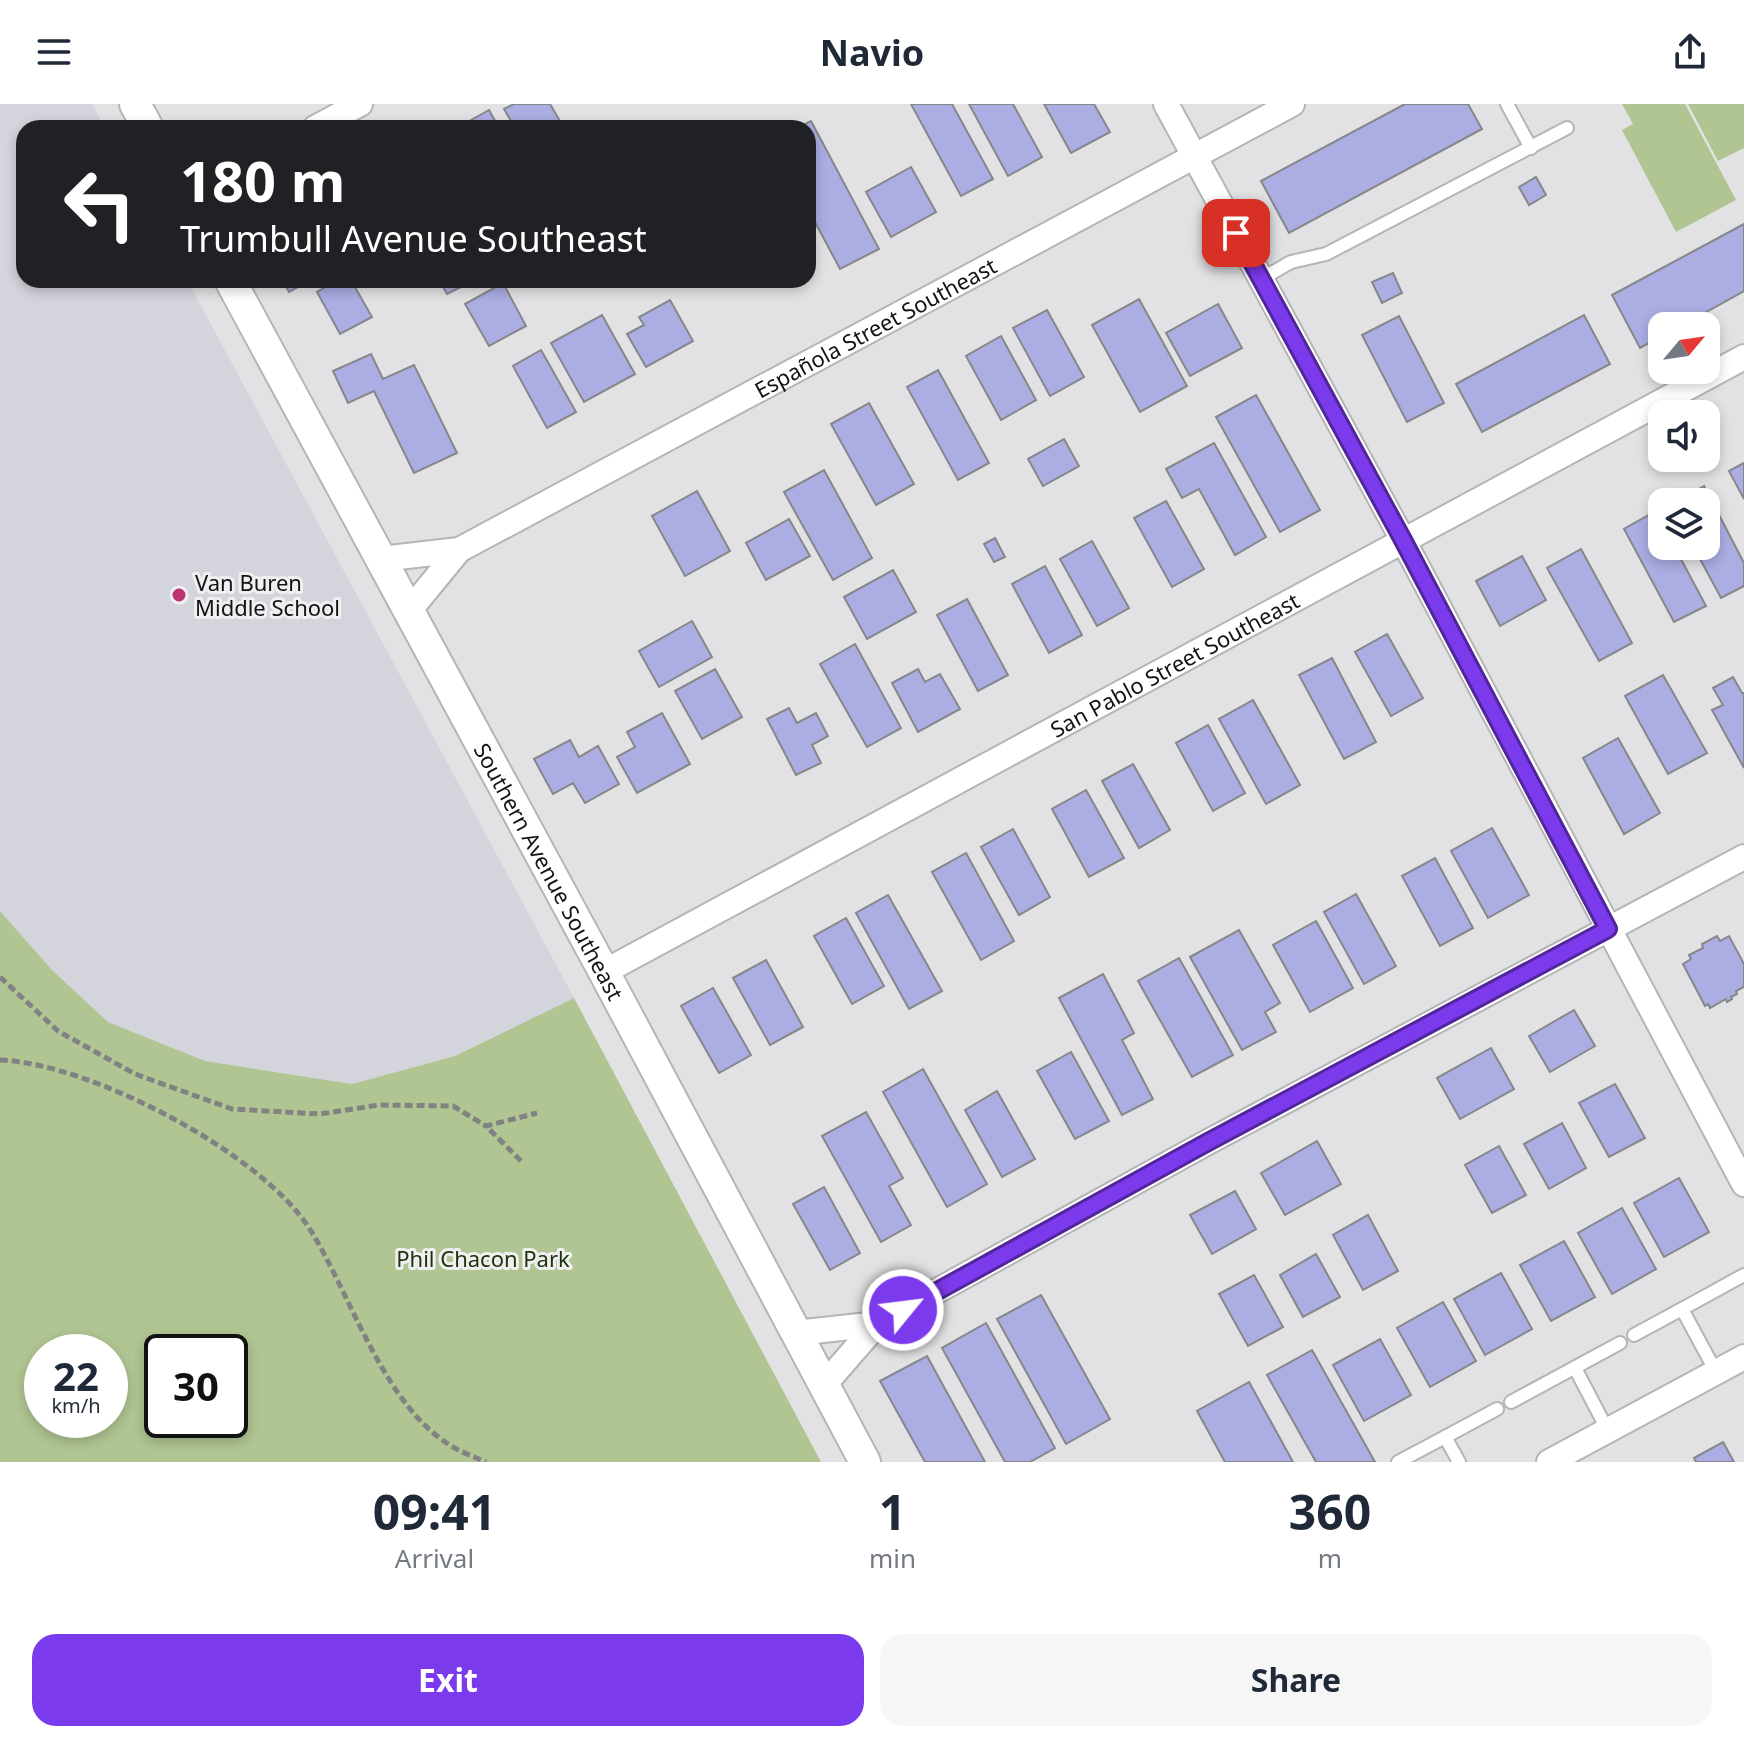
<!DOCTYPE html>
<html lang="en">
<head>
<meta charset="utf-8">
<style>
	:root { --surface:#fff; --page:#f6f6f7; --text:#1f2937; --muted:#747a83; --accent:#7c3aed }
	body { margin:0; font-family:"Noto Sans",sans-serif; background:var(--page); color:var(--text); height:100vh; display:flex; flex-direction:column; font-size:30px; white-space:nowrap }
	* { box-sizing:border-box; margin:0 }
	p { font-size:26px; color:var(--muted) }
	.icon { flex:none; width:44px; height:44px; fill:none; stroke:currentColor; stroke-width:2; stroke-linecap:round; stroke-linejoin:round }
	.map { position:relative; height:1358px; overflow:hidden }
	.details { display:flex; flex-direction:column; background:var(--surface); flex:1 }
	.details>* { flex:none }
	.hud { position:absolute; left:16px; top:16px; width:800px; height:168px; border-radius:24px; box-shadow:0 4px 12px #0003; background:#202124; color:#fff; overflow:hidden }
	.needle { width:52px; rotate:61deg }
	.controls { position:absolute; left:1648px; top:208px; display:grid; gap:16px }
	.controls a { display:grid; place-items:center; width:72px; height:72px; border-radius:16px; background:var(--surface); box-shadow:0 4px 12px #0003; font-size:40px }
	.speed { position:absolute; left:24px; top:1230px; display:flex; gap:16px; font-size:40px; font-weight:700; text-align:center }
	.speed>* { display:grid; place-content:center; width:104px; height:104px; border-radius:50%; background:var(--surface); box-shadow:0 4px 12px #0003; line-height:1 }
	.speed small { font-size:20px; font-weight:400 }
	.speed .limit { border:4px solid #111; border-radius:12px; background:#fff; color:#111 }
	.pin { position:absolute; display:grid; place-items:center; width:68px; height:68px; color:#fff; margin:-34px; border-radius:16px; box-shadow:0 4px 12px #0006 }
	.me { position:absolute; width:88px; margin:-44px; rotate:61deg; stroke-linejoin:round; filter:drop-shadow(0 0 6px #0008) }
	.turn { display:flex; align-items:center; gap:28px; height:168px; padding:0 32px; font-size:36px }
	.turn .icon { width:104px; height:104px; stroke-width:2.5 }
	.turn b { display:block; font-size:56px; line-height:68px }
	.eta { display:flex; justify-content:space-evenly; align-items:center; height:136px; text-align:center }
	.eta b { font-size:48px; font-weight:700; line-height:56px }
	.button { display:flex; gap:16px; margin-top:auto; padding:16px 32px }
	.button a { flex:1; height:92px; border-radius:24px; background:var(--accent); color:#fff; font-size:32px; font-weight:700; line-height:92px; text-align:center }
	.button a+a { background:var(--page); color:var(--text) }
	header { display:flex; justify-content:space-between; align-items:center; height:104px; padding:0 32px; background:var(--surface); font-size:36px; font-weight:700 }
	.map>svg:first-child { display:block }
</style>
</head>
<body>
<header><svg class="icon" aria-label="menu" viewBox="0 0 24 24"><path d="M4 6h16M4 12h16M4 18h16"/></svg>Navio<svg class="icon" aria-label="share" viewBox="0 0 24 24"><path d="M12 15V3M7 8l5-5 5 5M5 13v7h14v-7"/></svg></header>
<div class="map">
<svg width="1744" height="1358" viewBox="0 0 1744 1358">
	<rect width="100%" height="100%" fill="#e2e2e4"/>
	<polygon fill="#d3d4dc" points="0,0 92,0 105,24 24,24 24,176 187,176 574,894 455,952 352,980 205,957 108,918 52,866 0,807"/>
	<g fill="#b0c592" fill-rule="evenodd">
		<polygon points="1622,0 1685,0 1736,96 1676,128 1622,26 1633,20"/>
		<polygon points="1688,0 1744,0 1744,44 1718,57"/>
		<path d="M0 807 52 866 108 918 205 957 352 980 455 952 574 894 821 1358H0ZM110 1248V1316H42V1248ZM230 1248V1316H162V1248Z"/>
	</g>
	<g fill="#abade3" stroke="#868788" stroke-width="2">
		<polygon points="514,0 550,0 564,24 515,24 504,5"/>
		<polygon points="911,0 952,0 993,75 961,92"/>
		<polygon points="969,0 1013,0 1042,53 1008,72"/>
		<polygon points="1044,0 1094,0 1110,28 1071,49"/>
		<polygon points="1405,0 1468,0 1482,25 1289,129 1261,77"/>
		<polygon points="489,6 499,24 457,24"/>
		<polygon points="811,17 879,145 840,165 808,105 808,24 797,24"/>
		<polygon points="911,63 936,108 891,133 866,88"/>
		<polygon points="1536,73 1546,91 1529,101 1519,83"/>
		<polygon points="1744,120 1744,187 1681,222 1662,222 1662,232 1640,244 1612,191"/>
		<polygon points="1393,169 1402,189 1382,199 1372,178"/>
		<polygon points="282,176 311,176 289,188"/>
		<polygon points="338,176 351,176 372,213 340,230 317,188"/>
		<polygon points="439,176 467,176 469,179 447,190"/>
		<polygon points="503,179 526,222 489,242 465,200"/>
		<polygon points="1139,195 1187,282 1140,308 1092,221"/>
		<polygon points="670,196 693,237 646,263 627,230 644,221 639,213"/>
		<polygon points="1218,200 1242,244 1190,272 1166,229"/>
		<polygon points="1047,206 1084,273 1050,292 1013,224"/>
		<polygon points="602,211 635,270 584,298 551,239"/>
		<polygon points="1584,211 1610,260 1482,328 1456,280"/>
		<polygon points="1399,212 1444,299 1407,318 1362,231"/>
		<polygon points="1001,232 1036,296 1001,316 966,252"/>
		<polygon points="541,246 576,308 547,324 513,262"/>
		<polygon points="371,250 383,275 414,261 457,349 414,369 374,287 348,299 333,267"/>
		<polygon points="938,266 989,359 958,376 907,283"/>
		<polygon points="1256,291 1320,406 1280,428 1216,313"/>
		<polygon points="869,299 914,380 876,401 831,320"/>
		<polygon points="1064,335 1079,362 1043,382 1028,355"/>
		<polygon points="1214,339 1266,433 1235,451 1199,385 1182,394 1166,365"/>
		<polygon points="1744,359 1744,395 1729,367"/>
		<polygon points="824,366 872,454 833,476 784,388"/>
		<polygon points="1704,382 1744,459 1744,482 1721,494 1693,442 1706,442 1706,398 1674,398"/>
		<polygon points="697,387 730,447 685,472 652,412"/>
		<polygon points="1166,397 1204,465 1172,483 1134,414"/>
		<polygon points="1656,407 1662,419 1662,442 1674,442 1706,502 1674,518 1624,425"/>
		<polygon points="789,415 810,452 766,476 746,439"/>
		<polygon points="995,434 1005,453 994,458 984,440"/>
		<polygon points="1092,437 1129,504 1097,522 1060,455"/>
		<polygon points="1581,445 1632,539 1599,557 1547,464"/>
		<polygon points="1522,452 1546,496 1500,522 1476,477"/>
		<polygon points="1045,462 1082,531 1049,549 1012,480"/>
		<polygon points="893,466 916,508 867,535 844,493"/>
		<polygon points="967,495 1008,571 978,587 937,511"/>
		<polygon points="692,517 712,553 659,583 639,547"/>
		<polygon points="1387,530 1423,594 1391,612 1355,548"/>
		<polygon points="855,540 901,624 867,643 820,560"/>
		<polygon points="1332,554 1376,638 1344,655 1299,571"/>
		<polygon points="715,565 742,613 702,635 675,587"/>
		<polygon points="918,565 925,578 940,570 960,605 918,628 892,579"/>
		<polygon points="1663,571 1707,649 1668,670 1625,592"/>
		<polygon points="1733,573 1742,589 1744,589 1744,664 1712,606 1723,601 1713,584"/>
		<polygon points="1253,596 1300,681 1266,700 1219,615"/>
		<polygon points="789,604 797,619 816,609 828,632 812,641 821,659 796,671 767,615"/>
		<polygon points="662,609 690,660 637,689 617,653 635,643 627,628"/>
		<polygon points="1208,621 1245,689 1213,707 1176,639"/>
		<polygon points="1618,634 1660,709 1624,730 1583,654"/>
		<polygon points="570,636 579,653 598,642 619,680 585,699 573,679 553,690 534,655"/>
		<polygon points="1133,660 1170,726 1139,744 1102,677"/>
		<polygon points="1086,686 1124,754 1089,773 1052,705"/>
		<polygon points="1492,724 1529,791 1488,814 1451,747"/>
		<polygon points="1013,725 1050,793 1019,811 981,743"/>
		<polygon points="966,749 1014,837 981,856 932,768"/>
		<polygon points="1435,754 1473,824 1440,842 1402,772"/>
		<polygon points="1356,790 1396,862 1364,880 1324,808"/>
		<polygon points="888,791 942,887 909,905 856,809"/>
		<polygon points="846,814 884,882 852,900 814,832"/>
		<polygon points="1316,817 1353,884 1310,908 1273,841"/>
		<polygon points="1239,826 1280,899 1265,908 1276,928 1242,946 1190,853"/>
		<polygon points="1717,832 1720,837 1729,832 1744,860 1744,883 1736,887 1737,890 1731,893 1732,895 1727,898 1726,895 1710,904 1708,900 1705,902 1683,860 1691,855 1689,851 1703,844 1702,840"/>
		<polygon points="1179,854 1233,951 1192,973 1138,877"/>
		<polygon points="766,856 803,923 770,941 733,874"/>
		<polygon points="1103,870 1134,929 1122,936 1153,995 1122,1011 1059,894"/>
		<polygon points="713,884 751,951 719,969 681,902"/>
		<polygon points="1574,906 1595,942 1550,968 1529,932"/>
		<polygon points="1491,944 1514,985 1460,1015 1437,974"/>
		<polygon points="1071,948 1109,1017 1075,1035 1037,967"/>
		<polygon points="923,965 987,1080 947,1103 883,988"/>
		<polygon points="1615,980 1645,1034 1609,1053 1579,999"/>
		<polygon points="997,987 1035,1055 1002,1073 965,1006"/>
		<polygon points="866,1008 903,1074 889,1082 911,1121 881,1138 822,1032"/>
		<polygon points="1562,1019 1586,1064 1549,1085 1524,1040"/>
		<polygon points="1317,1037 1341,1080 1285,1111 1261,1069"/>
		<polygon points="1499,1042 1526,1091 1492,1109 1465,1061"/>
		<polygon points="1679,1074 1709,1128 1664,1153 1634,1099"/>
		<polygon points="824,1083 860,1149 830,1166 793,1100"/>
		<polygon points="1235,1087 1256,1125 1212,1150 1190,1111"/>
		<polygon points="1622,1104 1656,1165 1612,1190 1578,1129"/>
		<polygon points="1368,1111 1398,1167 1363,1186 1333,1131"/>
		<polygon points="1564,1137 1595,1193 1551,1217 1520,1161"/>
		<polygon points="1316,1150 1340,1193 1303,1213 1280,1171"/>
		<polygon points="1501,1169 1532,1225 1485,1251 1454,1195"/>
		<polygon points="1254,1171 1283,1223 1248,1242 1219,1190"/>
		<polygon points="1041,1191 1110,1315 1066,1340 997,1215"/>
		<polygon points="1443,1198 1476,1257 1430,1283 1397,1224"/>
		<polygon points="986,1219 1055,1344 1030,1358 1005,1358 942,1244"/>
		<polygon points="1380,1235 1411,1291 1364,1317 1333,1261"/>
		<polygon points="1312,1246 1375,1358 1316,1358 1267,1271"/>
		<polygon points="927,1252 985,1358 925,1358 880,1277"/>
		<polygon points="1249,1278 1293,1358 1225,1358 1197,1307"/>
		<polygon points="1723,1338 1734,1358 1696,1358 1694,1354"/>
	</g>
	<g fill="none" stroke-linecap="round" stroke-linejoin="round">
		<g stroke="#b5b5b6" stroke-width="16">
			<g id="service">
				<polyline points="1507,0 1531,44"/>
				<polyline points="1261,175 1291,158 1326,150 1567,24"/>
				<polyline points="1682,1205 1744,1171"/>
				<polyline points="1634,1231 1682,1205 1716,1268"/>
				<polyline points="1575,1264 1608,1327"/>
				<polyline points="1511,1298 1620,1239"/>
				<polyline points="1398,1358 1445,1333"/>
				<polyline points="1459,1358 1445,1333 1497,1305"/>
			</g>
		</g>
		<g stroke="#b5b5b6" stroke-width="28">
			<g id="minor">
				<polyline points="1166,0 1403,436 1744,1080"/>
				<polyline points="315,24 360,0"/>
				<path id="s1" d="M459 446 1292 0"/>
				<polyline points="381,455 459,446 409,507"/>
				<path id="s2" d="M604 868 1744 253"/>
				<polyline points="877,1220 1208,1038 1744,753"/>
				<polyline points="796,1229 877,1220 824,1281"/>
				<polyline points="1549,1358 1744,1253"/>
			</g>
		</g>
		<g stroke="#b5b5b6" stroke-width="34">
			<g id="tertiary">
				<polyline points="135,0 148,24"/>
				<path id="s3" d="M230 176 604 868 865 1358"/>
			</g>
		</g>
		<g stroke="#828283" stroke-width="5" stroke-dasharray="8 4" stroke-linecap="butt">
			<polyline points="0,873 58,927 135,970 232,1005 320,1010 379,1001 453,1002 486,1022"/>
			<path d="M0 956C90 959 264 1050 311 1127 352 1193 384 1303 453 1343 463 1349 475 1353 486 1358"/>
			<polyline points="521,1057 486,1022 537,1009"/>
		</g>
		<use href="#service" stroke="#fff" stroke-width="12"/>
		<use href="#minor" stroke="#fff" stroke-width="24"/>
		<use href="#tertiary" stroke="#fff" stroke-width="30"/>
	</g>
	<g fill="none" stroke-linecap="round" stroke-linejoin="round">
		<g stroke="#51269a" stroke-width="20">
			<polyline id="route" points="903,1206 1208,1038 1608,825 1403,436 1236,129"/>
		</g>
		<use href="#route" stroke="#7c3aed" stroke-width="14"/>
	</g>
	<circle fill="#bc336f" stroke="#eff0f1" stroke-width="3" cx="179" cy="491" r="8"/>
	<g text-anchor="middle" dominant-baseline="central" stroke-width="6" stroke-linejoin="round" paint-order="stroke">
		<g font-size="22" fill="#131313" stroke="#eff0f1">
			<text stroke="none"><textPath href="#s1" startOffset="472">Española Street Southeast</textPath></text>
			<text stroke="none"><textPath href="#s2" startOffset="648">San Pablo Street Southeast</textPath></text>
			<text stroke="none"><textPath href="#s3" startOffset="672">Southern Avenue Southeast</textPath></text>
		</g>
		<g font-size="22" fill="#131313" stroke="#eff0f1" text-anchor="start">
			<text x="195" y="478">Van Buren<tspan x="195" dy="25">Middle School</tspan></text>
		</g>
		<g font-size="22" fill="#24320a" stroke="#eff0f1">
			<text x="483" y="1154">Phil Chacon Park</text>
		</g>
	</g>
</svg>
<div class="controls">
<a><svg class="needle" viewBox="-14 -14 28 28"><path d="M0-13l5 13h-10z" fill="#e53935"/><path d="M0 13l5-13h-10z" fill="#747a83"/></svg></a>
<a><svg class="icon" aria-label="sound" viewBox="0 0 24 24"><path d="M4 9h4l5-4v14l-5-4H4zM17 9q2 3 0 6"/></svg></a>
<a><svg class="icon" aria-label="layers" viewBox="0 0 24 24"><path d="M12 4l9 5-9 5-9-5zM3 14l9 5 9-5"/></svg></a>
</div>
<div class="speed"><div>22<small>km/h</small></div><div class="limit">30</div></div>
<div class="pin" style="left:1236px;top:129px;background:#d93025"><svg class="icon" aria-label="arrive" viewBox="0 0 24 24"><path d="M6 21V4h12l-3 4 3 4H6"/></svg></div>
<svg class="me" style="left:903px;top:1206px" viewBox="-20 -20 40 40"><circle r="17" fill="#7c3aed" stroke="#fff" stroke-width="3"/><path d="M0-11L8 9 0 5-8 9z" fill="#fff"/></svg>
<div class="hud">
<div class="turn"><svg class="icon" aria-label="left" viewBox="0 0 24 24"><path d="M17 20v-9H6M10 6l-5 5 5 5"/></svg><div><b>180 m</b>Trumbull Avenue Southeast</div></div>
</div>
</div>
<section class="details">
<div class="eta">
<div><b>09:41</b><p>Arrival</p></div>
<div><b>1</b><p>min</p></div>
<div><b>360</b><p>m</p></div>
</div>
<div class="button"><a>Exit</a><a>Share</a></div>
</section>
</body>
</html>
